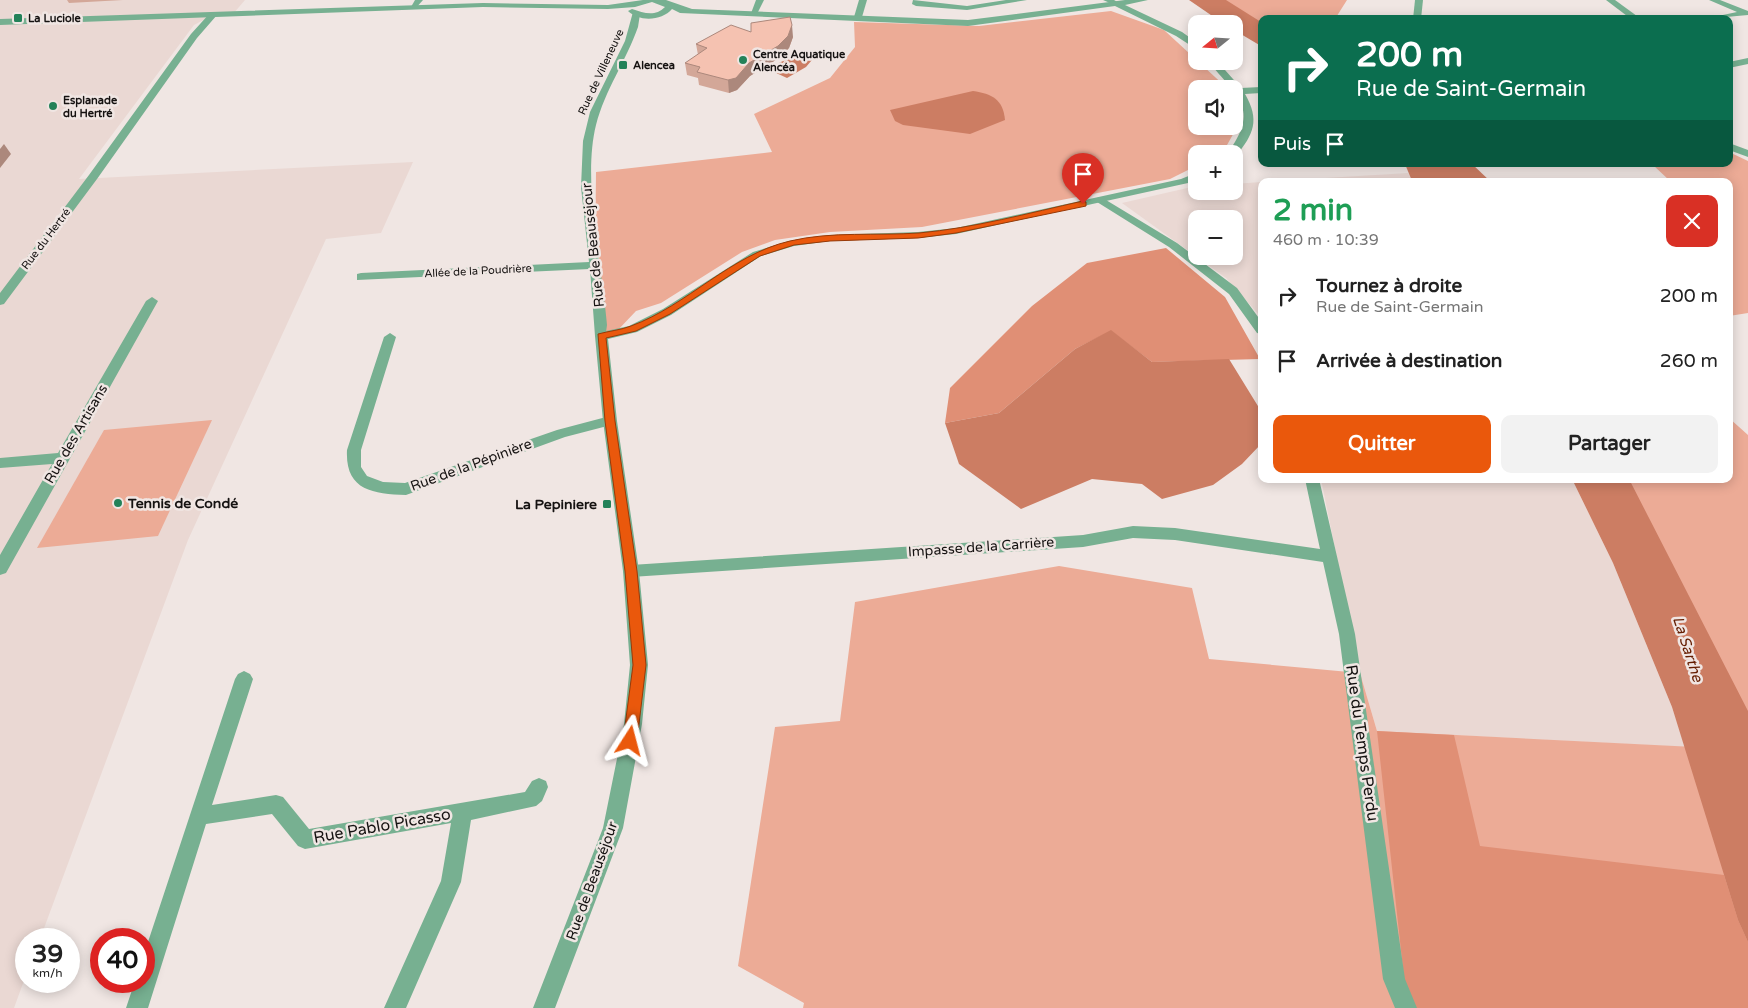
<!DOCTYPE html>
<html lang="fr">
<head>
<meta charset="utf-8">
<style>
	:root { --surface:#fff; --page:#f2f2f2; --text:#222; --muted:#767676; --accent:#ea580c }
	body { margin:0; font-family:"Varela Round",sans-serif; background:var(--page); color:var(--text); height:100vh; display:flex; flex-direction:column; font-size:19px; white-space:nowrap }
	* { box-sizing:border-box; margin:0 }
	p { font-size:16px; color:var(--muted) }
	.icon { flex:none; width:28px; height:28px; fill:none; stroke:currentColor; stroke-width:2; stroke-linecap:round; stroke-linejoin:round }
	.map { position:relative; flex:1; overflow:hidden }
	.panel { position:absolute; left:1258px; top:178px; width:475px; height:305px; display:flex; flex-direction:column; background:var(--surface); border-radius:10px; box-shadow:0 2px 12px #0003 }
	.panel>* { flex:none }
	.hud { position:absolute; left:1258px; top:15px; width:475px; height:152px; border-radius:10px; box-shadow:0 2px 12px #0003; background:#0b6e4f; color:#fff; overflow:hidden }
	.needle { width:32px; rotate:252deg }
	.controls { position:absolute; left:1188px; top:15px; display:grid; gap:10px }
	.controls a { display:grid; place-items:center; width:55px; height:55px; border-radius:10px; background:var(--surface); box-shadow:0 2px 12px #0003; font-size:25px }
	.speed { position:absolute; left:15px; top:928px; display:flex; gap:10px; font-size:25px; font-weight:700; text-align:center }
	.speed>* { display:grid; place-content:center; width:65px; height:65px; border-radius:50%; background:var(--surface); box-shadow:0 2px 12px #0003; line-height:1 }
	.speed small { font-size:12px; font-weight:400 }
	.speed .limit { border:8px solid #d22; background:#fff; color:#111 }
	.pin { position:absolute; display:grid; place-items:center; width:42px; height:42px; color:#fff; margin:-51px -21px; border-radius:50% 50% 50% 0; rotate:-45deg; box-shadow:0 0 5px #0007 }
	.pin .icon { rotate:45deg }
	.me { position:absolute; width:55px; margin:-28px; rotate:9deg; stroke-linejoin:round; filter:drop-shadow(0 0 4px #0008) }
	.turn { display:flex; align-items:center; gap:18px; height:105px; padding:0 15px; font-size:22px }
	.turn .icon { width:65px; height:65px; stroke-width:2.5 }
	.turn b { display:block; font-size:35px; line-height:42px }
	.then { display:flex; align-items:center; height:48px; padding:0 15px; background:#0003; gap:10px; font-size:19px }
	.round { display:grid; place-items:center; flex:none; width:52px; height:52px; border-radius:10px; background:var(--page) }
	.headline { display:flex; align-items:center; justify-content:space-between; height:85px; padding:0 15px }
	h1 { font-size:30px; font-weight:700; line-height:38px; color:#1e9e55 }
	.action { display:flex; gap:10px; margin-top:auto; padding:10px 15px }
	.action a { flex:1; height:58px; border-radius:10px; background:var(--accent); color:#fff; font-size:20px; font-weight:700; line-height:58px; text-align:center }
	.action a+a { background:var(--page); color:var(--text) }
	ul { padding:0; list-style:none }
	li { display:flex; align-items:center; gap:15px; height:65px; padding:0 15px }
	li div { flex:1 }
	li b { display:block; font-size:19px }
	li em { font-style:normal }
	.map>svg:first-child { display:block }
</style>
</head>
<body>
<div class="map">
<svg width="1748" height="1008" viewBox="0 0 1748 1008">
	<rect width="100%" height="100%" fill="#f0e6e3"/>
	<g fill="#ead8d3" fill-rule="evenodd">
		<polygon points="0,0 245,0 233,14 213,15 194,25 79,179 413,162 381,233 326,239 188,540 40,939 26,939 26,975 14,1008 0,1008"/>
		<polygon points="1408,173 1412,181 1276,181"/>
		<path d="M1261 182V317L1226 278 1122 203 1196 186V191H1234V184ZM1196 219H1234V256H1196Z"/>
		<polygon points="1321,479 1572,479 1613,563 1672,707 1685,747 1377,731 1360,673"/>
	</g>
	<g fill="#ecab96">
		<polygon points="1220,0 1347,0 1335,19 1261,19 1261,25"/>
		<polygon points="1111,11 1164,30 1228,89 1196,89 1196,126 1234,126 1235,95 1240,122 1227,145 1214,154 1196,154 1196,166 1170,179 922,227 830,232 775,240 742,252 661,303 636,311 617,331 601,336 595,265 596,172 772,152 754,114 830,78 855,47 854,22 979,26"/>
		<polygon points="1729,152 1748,161 1748,313 1729,316 1729,181 1670,181 1653,165 1729,164"/>
		<polygon points="1729,418 1748,435 1748,1008 803,1008 804,1003 738,966 775,727 840,721 855,602 1059,566 1192,588 1209,659 1360,673 1377,731 1735,749 1621,479 1729,479"/>
		<polygon points="212,420 158,536 37,548 104,430"/>
	</g>
	<g fill="#e08f75">
		<polygon points="1166,248 1225,297 1260,359 1152,362 1111,331 1075,349 999,413 945,423 950,388 1032,306 1087,263"/>
		<polygon points="1377,731 1454,735 1480,846 1724,875 1738,920 1748,942 1748,1008 1414,1008 1405,987"/>
	</g>
	<g fill="#cc7d63">
		<polygon points="1189,0 1226,0 1261,22 1261,46 1234,30 1234,24 1224,24"/>
		<polygon points="799,51 817,54 806,67 787,78 774,72 776,70 774,65 790,58 790,55 796,55"/>
		<path d="M973 91C992 94 1003 99 1005 120L970 134 903 125 895 121 890 110Z"/>
		<polygon points="1405,164 1472,164 1490,181 1412,181"/>
		<polygon points="1111,330 1152,362 1229,359 1261,411 1261,444 1242,464 1213,485 1162,499 1142,484 1092,479 1021,509 959,464 945,423 999,413 1075,349"/>
		<polygon points="1572,479 1629,479 1748,711 1748,942 1738,920 1672,707 1613,563"/>
	</g>
	<g fill="none" stroke-linecap="round" stroke-linejoin="round">
		<g fill="#77b091" fill-rule="evenodd">
			<polygon points="415,0 423,0 415,9 411,7"/>
			<polygon points="756,0 764,0 756,16 750,16"/>
			<polygon points="859,0 867,0 862,17 858,19 854,17"/>
			<polygon points="913,0 967,6 1006,0 1027,0 967,10 916,6 912,4"/>
			<polygon points="1103,0 1114,0 1121,4 1117,6"/>
			<polygon points="1606,0 1615,0 1641,19 1631,19"/>
			<polygon points="1709,0 1720,0 1748,11 1748,15 1704,19 1737,12"/>
			<path d="M633 12 640 14 638 27C626 61 605 90 596 125 582 181 602 266 607 325L605 339H597L595 336 590 269 357 280V274L361 273 589 262 581 187 583 141 590 112 625 41Z"/>
			<polygon points="210,13 217,15 197,38 97,179 4,304 0,305 0,293 89,175 191,34"/>
			<polygon points="1748,58 1748,64 1729,68 1729,62"/>
			<polygon points="1101,197 1177,243 1237,288 1261,321 1261,334 1257,333 1229,294 1169,247 1097,202 1097,198"/>
			<polygon points="152,297 158,301 6,573 0,575 0,555 52,464 0,468 0,458 58,453 146,301"/>
			<path d="M390 333 396 337 361 450V467L367 476 383 482 405 483 557 430 610 416 617 421 615 424 565 437 406 495C372 494 345 490 347 450L384 337Z"/>
			<polygon points="1305,479 1319,479 1355,634 1405,979 1417,1008 1395,1008 1383,979 1339,634 1323,562 1175,540 1133,538 1083,547 631,577 625,576 623,571 625,566 631,565 1083,535 1133,526 1175,528 1320,549"/>
			<polygon points="244,671 250,674 253,679 212,805 276,795 283,797 309,829 525,792 532,781 539,778 546,781 548,787 542,801 536,806 471,820 461,882 406,1008 384,1008 441,881 451,823 305,849 298,846 272,814 206,824 148,1008 126,1008 135,981 144,981 144,954 235,679 238,674"/>
		</g>
		<g fill="#77b091" fill-rule="evenodd">
			<path d="M643 0H666L692 9 968 20 1125 0H1148L1125 5 1182 32 1196 42V49L1176 36 1115 6 968 26 680 13 672 9C662 21 639 22 628 11L632 9C644 13 655 17 665 7L652 2 635 7 608 9 483 7 0 25V19L483 3 608 5Z"/>
			<polygon points="1415,0 1423,0 1421,19 1413,19"/>
			<path d="M1208 61H1217L1241 88 1261 87V93L1245 94C1260 120 1254 134 1236 156L1234 154H1227C1261 108 1237 97 1208 61Z"/>
			<polygon points="1729,143 1748,150 1748,157 1729,150"/>
			<polygon points="1196,173 1196,180 1188,183 956,234 918,238 830,241 794,246 761,256 671,315 637,332 608,339 617,421 639,571 648,665 642,724 623,828 555,1008 533,1008 603,828 624,724 630,665 623,571 603,421 595,336 597,333 629,326 663,309 753,252 789,241 830,235 918,232 956,228 1181,179"/>
		</g>
	</g>
	<g fill="#d3a798">
		<polygon points="67,0 123,0 69,3"/>
		<polygon points="751,32 793,37 789,48 779,58 750,76 737,90 729,93 699,85 698,78 687,75 685,63 698,55 696,44"/>
	</g>
	<g fill="#ac887c">
		<polygon points="792,25 793,37 789,48 779,58 750,76 737,90 729,93 728,80 749,63"/>
		<polygon points="4,144 11,154 0,168 0,149"/>
	</g>
	<polygon fill="#f5c2b1" stroke="#ac887c" points="790,17 792,25 788,36 778,46 749,63 736,78 728,80 697,72 700,67 685,63 707,48 696,44 731,25 751,32 751,23"/>
	<path fill="#ea580c" stroke="#983908" d="M1083 201 1086 202V206L956 233 918 238 830 241 794 245 760 256 670 314 636 331 606 338 615 421 637 571 646 665 637 741 635 746 630 747 625 746 623 741 633 665 625 571 605 421 598 334C609 331 621 330 631 326 688 305 730 255 790 241 832 231 877 236 919 233 974 228 1029 213 1083 201Z"/>
	<g fill="#238259" stroke="#f0e6e3" stroke-width="2">
		<rect x="13" y="13" width="10" height="10" rx="2.5"/>
		<circle cx="743" cy="60" r="5"/>
		<rect x="618" y="60" width="10" height="10" rx="2.5"/>
		<circle cx="53" cy="106" r="5"/>
		<circle cx="118" cy="503" r="5"/>
		<rect x="602" y="499" width="10" height="10" rx="2.5"/>
	</g>
	<g text-anchor="middle" dominant-baseline="central" stroke-width="5" stroke-linejoin="round" paint-order="stroke">
		<g font-size="11" font-weight="bold" fill="#151211" stroke="#f0e6e3" text-anchor="start">
			<text x="28" y="18">La Luciole</text>
			<text x="753" y="54">Centre Aquatique<tspan x="753" dy="13">Alencéa</tspan></text>
			<text x="633" y="65">Alencea</text>
			<text x="63" y="100">Esplanade<tspan x="63" dy="13">du Hertré</tspan></text>
		</g>
		<g font-size="11" fill="#151211" stroke="#f0e6e3">
			<text transform="translate(601 72) rotate(-65)">Rue de Villeneuve</text>
			<text transform="translate(46 239) rotate(-53)">Rue du Hertré</text>
			<text transform="translate(478 271) rotate(-3)">Allée de la Poudrière</text>
		</g>
		<g font-size="14" fill="#151211" stroke="#f0e6e3">
			<text transform="translate(593 245) rotate(-96)">Rue de Beauséjour</text>
			<text transform="translate(76 434) rotate(-60)">Rue des Artisans</text>
			<text transform="translate(471 465) rotate(-20)">Rue de la Pépinière</text>
			<text transform="translate(981 547) rotate(-4)">Impasse de la Carrière</text>
			<text transform="translate(592 881) rotate(-70)">Rue de Beauséjour</text>
		</g>
		<g font-size="14" font-weight="bold" fill="#151211" stroke="#f0e6e3" text-anchor="start">
			<text x="128" y="503">Tennis de Condé</text>
			<text x="597" y="504" text-anchor="end">La Pepiniere</text>
		</g>
		<g font-size="15" font-style="italic" fill="#651d01" stroke="#f0e6e3">
			<text transform="translate(1688 649) rotate(72)">La Sarthe</text>
		</g>
		<g font-size="16" fill="#151211" stroke="#f0e6e3">
			<text transform="translate(1362 743) rotate(82)">Rue du Temps Perdu</text>
			<text transform="translate(382 826) rotate(-10)">Rue Pablo Picasso</text>
		</g>
	</g>
</svg>
<div class="controls">
<a><svg class="needle" viewBox="-14 -14 28 28"><path d="M0-13l5 13h-10z" fill="#e53935"/><path d="M0 13l5-13h-10z" fill="#767676"/></svg></a>
<a><svg class="icon" aria-label="sound" viewBox="0 0 24 24"><path d="M4 9h4l5-4v14l-5-4H4zM17 9q2 3 0 6"/></svg></a>
<a>+</a>
<a>−</a>
</div>
<div class="speed"><div>39<small>km/h</small></div><div class="limit">40</div></div>
<div class="pin" style="left:1083px;top:204px;background:#d93025"><svg class="icon" aria-label="arrive" viewBox="0 0 24 24"><path d="M6 21V4h12l-3 4 3 4H6"/></svg></div>
<svg class="me" style="left:630px;top:741px" viewBox="-20 -20 40 40"><path d="M0-17L14 15 0 8-14 15z" fill="#ea580c" stroke="#fff" stroke-width="4"/></svg>
<div class="hud">
<div class="turn"><svg class="icon" aria-label="right" viewBox="0 0 24 24"><path d="M7 20v-9h11M14 6l5 5-5 5"/></svg><div><b>200 m</b>Rue de Saint-Germain</div></div>
<div class="then">Puis<svg class="icon" aria-label="arrive" viewBox="0 0 24 24"><path d="M6 21V4h12l-3 4 3 4H6"/></svg></div>
</div>
<section class="panel">
<div class="headline"><div><h1>2 min</h1><p>460 m · 10:39</p></div><a class="round" style="background:#d93025;color:#fff"><svg class="icon" aria-label="close" viewBox="0 0 24 24"><path d="M6 6l12 12M18 6L6 18"/></svg></a></div>
<ul>
<li><svg class="icon" aria-label="right" viewBox="0 0 24 24"><path d="M7 20v-9h11M14 6l5 5-5 5"/></svg><div><b>Tournez à droite</b><p>Rue de Saint-Germain</p></div><em>200 m</em></li>
<li><svg class="icon" aria-label="arrive" viewBox="0 0 24 24"><path d="M6 21V4h12l-3 4 3 4H6"/></svg><div><b>Arrivée à destination</b></div><em>260 m</em></li>
</ul>
<div class="action"><a>Quitter</a><a>Partager</a></div>
</section>
</div>
</body>
</html>
